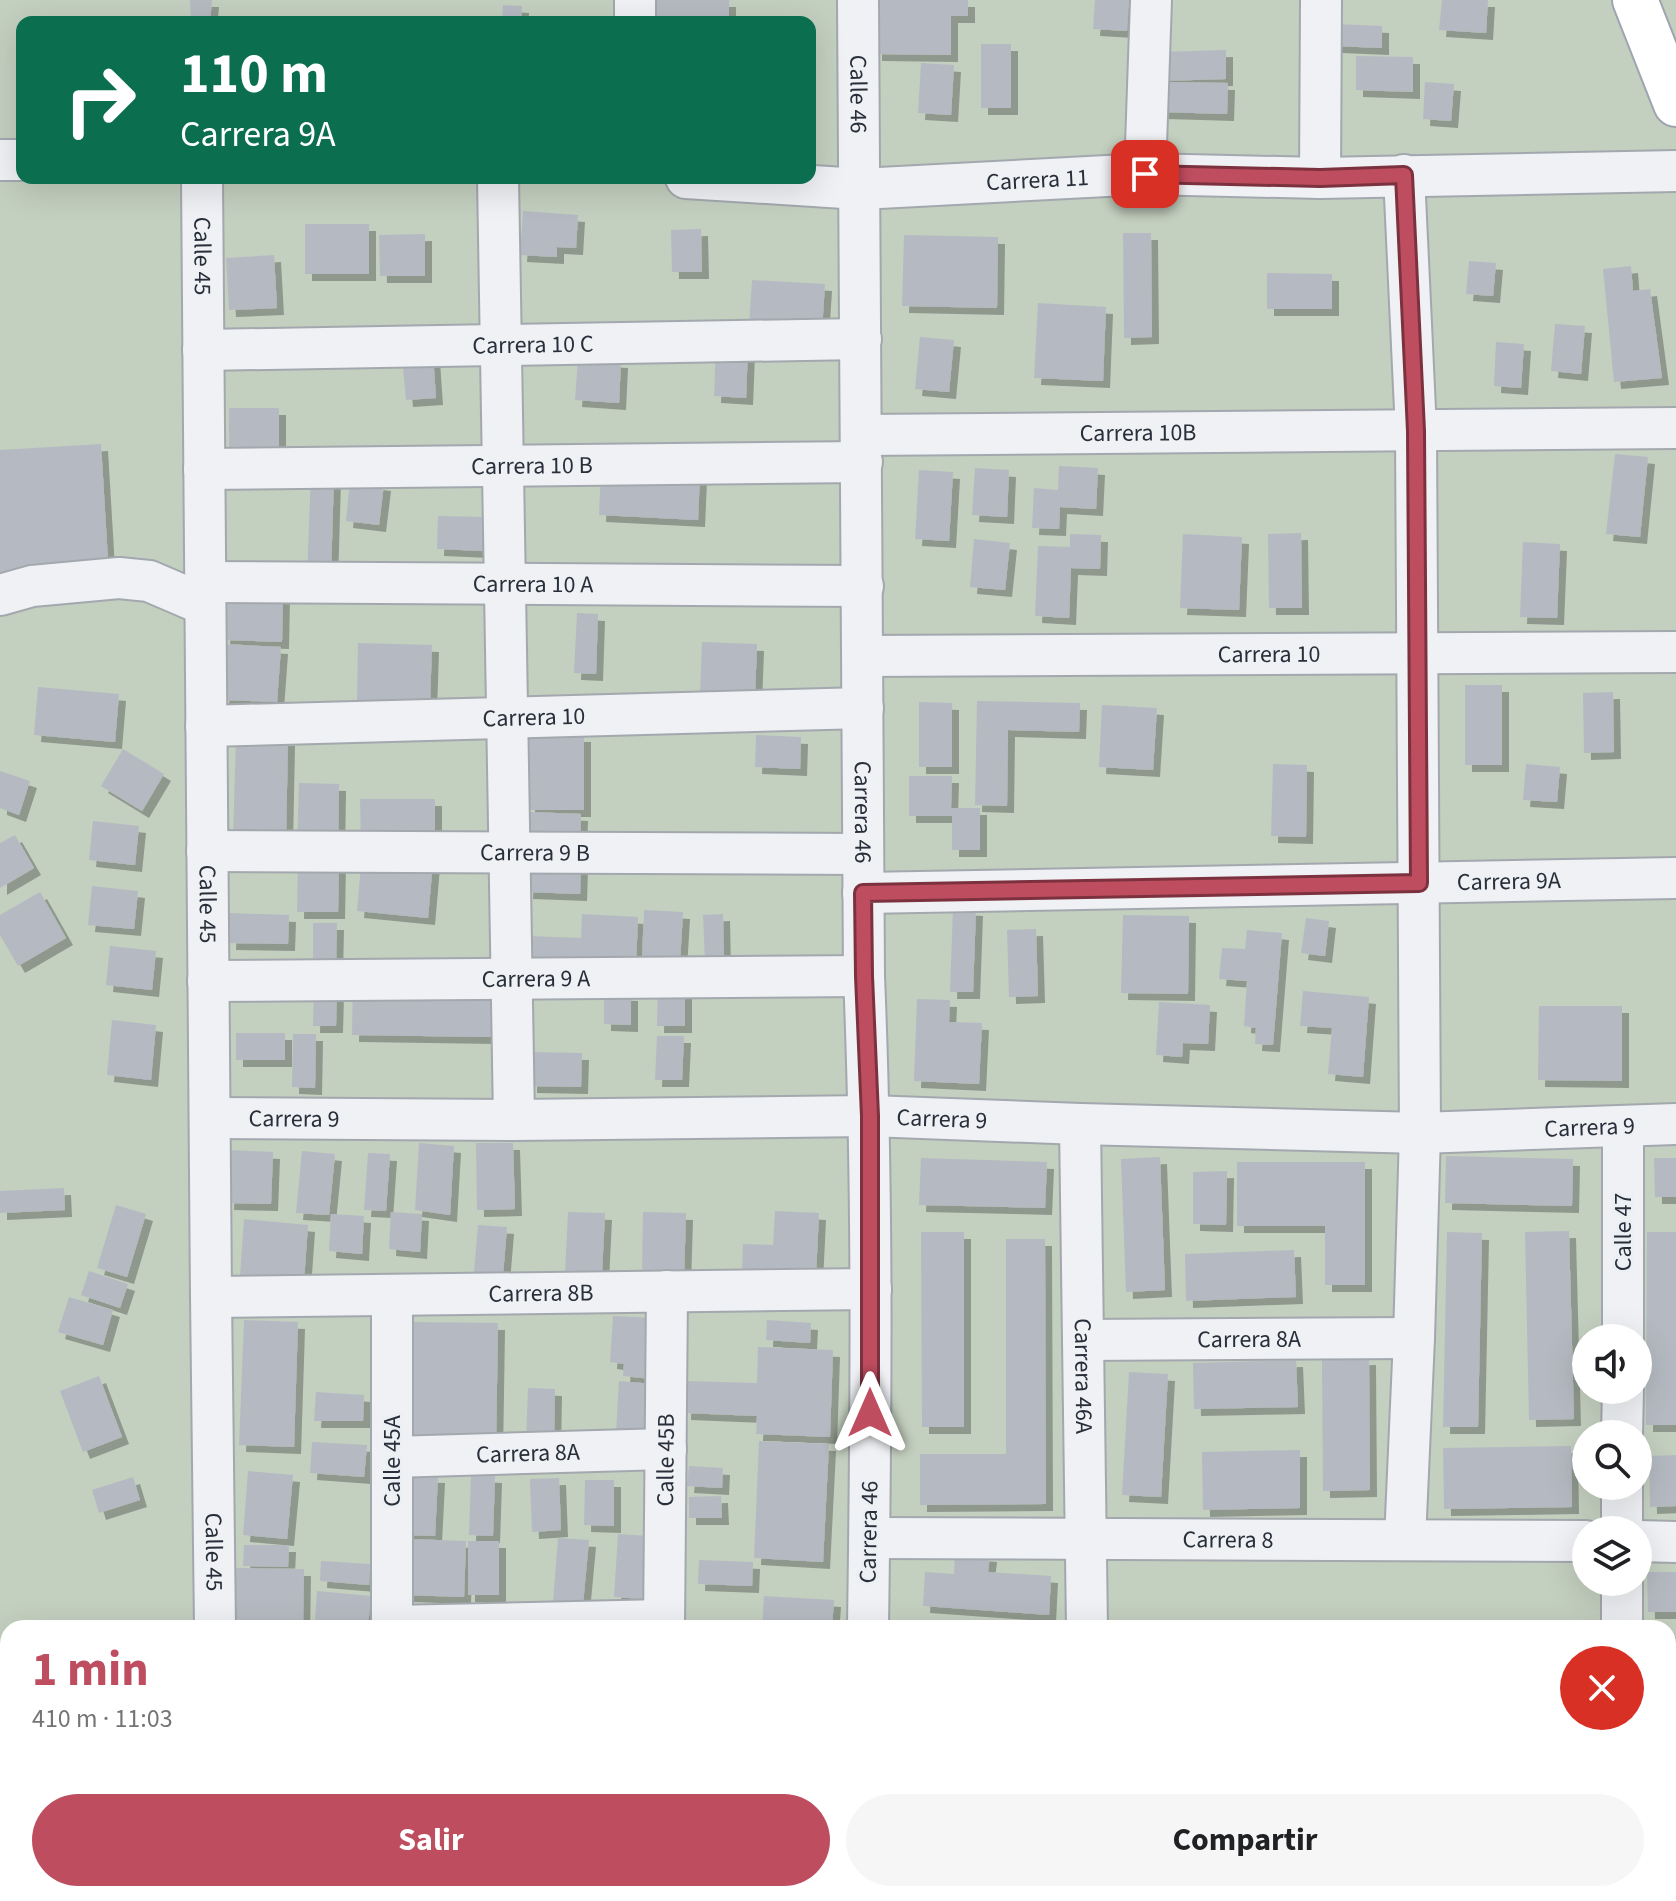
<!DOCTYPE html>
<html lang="es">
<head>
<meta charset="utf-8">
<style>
	:root { --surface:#fff; --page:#f6f6f6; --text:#202124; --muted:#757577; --accent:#bf4d60 }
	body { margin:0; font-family:"Source Sans 3",sans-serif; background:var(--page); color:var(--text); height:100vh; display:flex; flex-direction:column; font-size:30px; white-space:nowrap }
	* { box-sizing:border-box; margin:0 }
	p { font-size:26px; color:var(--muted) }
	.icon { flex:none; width:44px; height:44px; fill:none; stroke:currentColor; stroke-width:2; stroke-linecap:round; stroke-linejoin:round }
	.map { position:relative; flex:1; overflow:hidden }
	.drawer { position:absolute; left:0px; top:1620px; width:1676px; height:282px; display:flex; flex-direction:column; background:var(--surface); border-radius:24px 24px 0 0; box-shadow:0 8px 32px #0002 }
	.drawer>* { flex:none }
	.banner { position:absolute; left:16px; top:16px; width:800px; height:168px; border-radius:16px; box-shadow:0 8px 32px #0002; background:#0b6e4f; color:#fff; overflow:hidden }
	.tools { position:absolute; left:1572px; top:1324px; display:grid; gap:16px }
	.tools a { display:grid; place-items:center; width:80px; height:80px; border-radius:50%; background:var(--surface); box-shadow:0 8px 32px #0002; font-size:40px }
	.pin { position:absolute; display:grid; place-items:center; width:68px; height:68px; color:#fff; margin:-34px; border-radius:16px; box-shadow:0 4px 12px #0006 }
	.me { position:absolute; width:88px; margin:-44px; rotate:0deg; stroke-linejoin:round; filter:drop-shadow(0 0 6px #0008) }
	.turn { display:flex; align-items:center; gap:28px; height:168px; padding:0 32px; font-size:36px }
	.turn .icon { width:104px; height:104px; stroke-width:2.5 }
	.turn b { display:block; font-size:56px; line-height:68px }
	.round { display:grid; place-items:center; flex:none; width:84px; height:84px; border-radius:42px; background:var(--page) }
	.headline { display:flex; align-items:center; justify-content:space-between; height:136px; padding:0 32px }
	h1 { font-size:48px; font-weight:700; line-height:60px; color:var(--accent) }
	.button { display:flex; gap:16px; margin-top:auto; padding:16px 32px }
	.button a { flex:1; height:92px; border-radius:48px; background:var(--accent); color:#fff; font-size:32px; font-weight:700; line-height:92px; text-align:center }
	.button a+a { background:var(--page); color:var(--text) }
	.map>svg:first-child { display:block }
</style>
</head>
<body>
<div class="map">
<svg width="1676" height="1901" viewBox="0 0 1676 1901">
	<defs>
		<filter id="shadow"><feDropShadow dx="7" dy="7" stdDeviation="0" flood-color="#0004"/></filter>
	</defs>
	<rect width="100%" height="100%" fill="#dde1e5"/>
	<path fill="#c3cfbf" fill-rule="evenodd" d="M0 0H1676V1901H0ZM22 22H810V178H22ZM1586 1338H1638V1390H1586ZM1586 1434H1638V1486H1586ZM1586 1530H1638V1582H1586ZM8 1628H1668V1894H8Z"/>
	<g fill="#b5bac2" filter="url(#shadow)">
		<polygon points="190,0 212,0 210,22 191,22"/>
		<rect x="651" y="0" width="78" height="22"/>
		<polygon points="875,0 968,0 968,16 951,16 951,55 875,54"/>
		<polygon points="1095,0 1129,0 1127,31 1093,29"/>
		<polygon points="1442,0 1488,0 1486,33 1439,30"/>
		<polygon points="503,5 522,6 521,22 502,22"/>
		<polygon points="1335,24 1382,26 1382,48 1334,46"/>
		<rect x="981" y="44" width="30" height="64"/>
		<polygon points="1226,50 1226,79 1161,81 1160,52"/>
		<polygon points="1356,56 1413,57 1413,92 1356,90"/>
		<polygon points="921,63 954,65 951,115 918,113"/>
		<polygon points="1160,82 1228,83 1227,114 1160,112"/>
		<polygon points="1425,82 1454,84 1451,121 1423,119"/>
		<polygon points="523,211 578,215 576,248 557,247 557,257 520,255"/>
		<rect x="305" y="224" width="64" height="50"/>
		<polygon points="701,229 702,272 672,272 671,230"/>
		<polygon points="1123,233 1151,233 1152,337 1124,338"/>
		<polygon points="425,234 425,276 380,276 379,235"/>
		<polygon points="904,235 998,237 997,308 902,306"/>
		<polygon points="274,255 277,308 229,310 226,258"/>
		<polygon points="1469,261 1496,263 1493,296 1466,294"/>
		<polygon points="1631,266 1633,291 1650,289 1662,378 1614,382 1603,269"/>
		<polygon points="1267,273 1332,274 1332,309 1267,309"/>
		<polygon points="752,280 825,284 822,330 749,326"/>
		<polygon points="1038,303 1106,307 1103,381 1034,378"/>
		<polygon points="1555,324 1585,326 1581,374 1551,371"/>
		<polygon points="920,337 954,340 949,392 915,389"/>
		<polygon points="1496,342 1524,344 1521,388 1494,386"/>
		<polygon points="716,347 748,348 746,398 714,396"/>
		<polygon points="433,355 436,398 406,400 402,358"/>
		<polygon points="578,359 621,361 619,403 575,400"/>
		<rect x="229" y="408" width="50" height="40"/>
		<polygon points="101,444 109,577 0,584 0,450"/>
		<polygon points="1615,454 1648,457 1640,537 1606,534"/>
		<polygon points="1059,466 1098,468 1096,509 1060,507 1059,529 1032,528 1034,488 1058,490"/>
		<polygon points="975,468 1009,470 1007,517 972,515"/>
		<polygon points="601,470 700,475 698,520 599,515"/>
		<polygon points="919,470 953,472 949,541 915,539"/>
		<polygon points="311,474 334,474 331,575 307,575"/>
		<polygon points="350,480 384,484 379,525 346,521"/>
		<polygon points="438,516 484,517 483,551 437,549"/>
		<polygon points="1301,533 1302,608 1269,608 1268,534"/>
		<polygon points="1070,534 1101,535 1100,569 1071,568 1069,618 1035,616 1038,546 1070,547"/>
		<polygon points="1183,534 1242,537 1239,610 1180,608"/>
		<polygon points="974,539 1010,543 1005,590 970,587"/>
		<polygon points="1523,542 1560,544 1557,618 1520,617"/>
		<polygon points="225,589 283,590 282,642 223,640"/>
		<polygon points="577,613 598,614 596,674 574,673"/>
		<polygon points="702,642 757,644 755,697 700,695"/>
		<polygon points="358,643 432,645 430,704 357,702"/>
		<polygon points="225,644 281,647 277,702 222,700"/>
		<rect x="1465" y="685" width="37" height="80"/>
		<polygon points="38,687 119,694 115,742 34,735"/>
		<polygon points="1613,692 1614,752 1584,753 1583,693"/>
		<polygon points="977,701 1080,703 1079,732 1008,730 1007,806 975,805"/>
		<polygon points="919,702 952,703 952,767 919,767"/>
		<polygon points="1102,705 1157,708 1153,770 1099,767"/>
		<polygon points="529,735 584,735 584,810 528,810"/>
		<polygon points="756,735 801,737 800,769 755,767"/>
		<polygon points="236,738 288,739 286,839 233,839"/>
		<polygon points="123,749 164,774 142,811 101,786"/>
		<polygon points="1273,764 1307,765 1306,837 1271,836"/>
		<polygon points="1526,764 1560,767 1557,802 1523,800"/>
		<polygon points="0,771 30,781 19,815 0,808"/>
		<polygon points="909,776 952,776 951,808 980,808 980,850 952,850 952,816 909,816"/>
		<polygon points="299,783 339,784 338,848 297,846"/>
		<polygon points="360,799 435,799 435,841 361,842"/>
		<polygon points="530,812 581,814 580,842 529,840"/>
		<polygon points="93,821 139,826 135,865 89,860"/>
		<polygon points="15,835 34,868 0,888 0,843"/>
		<polygon points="362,854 433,861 428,918 357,911"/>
		<polygon points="298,857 339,858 338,912 297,912"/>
		<polygon points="527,860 581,862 580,894 526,892"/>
		<polygon points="92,886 138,891 134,929 88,925"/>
		<polygon points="40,892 66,938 18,966 0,935 0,915"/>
		<polygon points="953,908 976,909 973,992 950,992"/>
		<polygon points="644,910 683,912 680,962 642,960"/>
		<polygon points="230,913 289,915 288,944 229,943"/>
		<polygon points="582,914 638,917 636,965 527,960 529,936 581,938"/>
		<polygon points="723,914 724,960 705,961 703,915"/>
		<polygon points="1123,915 1189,916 1188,994 1121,993"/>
		<polygon points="1306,918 1329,921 1325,956 1301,953"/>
		<polygon points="313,923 337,923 336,967 313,966"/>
		<polygon points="1036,929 1038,996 1009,997 1007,930"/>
		<polygon points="1247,930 1282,933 1273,1045 1255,1044 1256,1028 1244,1026 1247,981 1219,979 1222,948 1245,949"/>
		<polygon points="110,946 156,951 152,990 106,985"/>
		<polygon points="353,980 492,983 491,1037 352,1035"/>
		<polygon points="658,981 685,981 685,1026 657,1026"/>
		<polygon points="314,987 337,988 336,1026 313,1026"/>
		<polygon points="1303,991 1369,997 1363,1077 1328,1074 1332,1028 1300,1026"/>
		<polygon points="604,993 631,994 631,1025 604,1024"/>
		<polygon points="917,999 950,1000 949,1022 982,1023 979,1084 914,1081"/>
		<polygon points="1159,1002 1210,1005 1208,1044 1183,1043 1182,1057 1156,1055"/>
		<polygon points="1539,1006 1622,1006 1622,1081 1538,1080"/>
		<polygon points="112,1020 156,1025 151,1080 107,1075"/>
		<rect x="236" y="1033" width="49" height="27"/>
		<polygon points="293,1034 316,1034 315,1088 292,1087"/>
		<polygon points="657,1036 684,1036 682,1080 655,1080"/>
		<polygon points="530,1052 582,1053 581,1087 530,1086"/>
		<polygon points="419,1143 454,1146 450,1215 415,1210"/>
		<polygon points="476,1143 513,1143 515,1209 477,1210"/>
		<polygon points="229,1150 273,1152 271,1204 227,1203"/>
		<polygon points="302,1151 335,1154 329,1215 296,1213"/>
		<polygon points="368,1153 390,1154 386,1211 364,1210"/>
		<polygon points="1446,1156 1573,1159 1572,1206 1445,1203"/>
		<polygon points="1160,1157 1165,1290 1126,1292 1121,1159"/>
		<polygon points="921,1158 1047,1162 1045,1208 919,1205"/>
		<polygon points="1654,1158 1676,1158 1676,1197 1655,1197"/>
		<polygon points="1237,1162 1365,1162 1365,1285 1325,1285 1325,1226 1237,1226"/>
		<polygon points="1227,1171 1226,1225 1193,1224 1193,1172"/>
		<polygon points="64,1188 65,1210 0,1213 0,1191"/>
		<polygon points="116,1205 146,1214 127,1277 97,1268"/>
		<polygon points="775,1211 819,1213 816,1275 742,1272 743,1244 773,1245"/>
		<polygon points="391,1212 422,1214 420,1252 389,1249"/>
		<polygon points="568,1212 605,1213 602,1274 565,1273"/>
		<polygon points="643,1212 686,1213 684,1278 642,1277"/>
		<polygon points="331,1214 364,1216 362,1254 329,1251"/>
		<polygon points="244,1219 308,1225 304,1281 240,1276"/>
		<polygon points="478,1225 507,1227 503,1275 474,1272"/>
		<polygon points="1569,1231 1574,1419 1529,1420 1525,1232"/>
		<polygon points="921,1232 964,1232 964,1427 922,1427"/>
		<polygon points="1447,1232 1482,1233 1478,1427 1443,1427"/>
		<polygon points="1647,1232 1676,1232 1676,1425 1646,1425"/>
		<polygon points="1006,1239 1045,1239 1046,1504 920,1505 920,1454 1006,1454"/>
		<polygon points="1294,1250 1296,1297 1186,1301 1185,1254"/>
		<polygon points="89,1271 128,1284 120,1308 81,1295"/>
		<polygon points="69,1297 113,1310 103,1345 58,1332"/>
		<polygon points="613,1316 656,1318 652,1379 623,1376 624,1364 610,1362"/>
		<polygon points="244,1320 298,1322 294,1447 239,1445"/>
		<polygon points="767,1320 811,1323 810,1343 766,1340"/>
		<polygon points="407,1322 498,1323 496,1448 405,1446"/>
		<polygon points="758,1347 833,1350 830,1437 756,1434 757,1416 684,1413 685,1381 757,1383"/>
		<polygon points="1369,1358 1370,1490 1323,1491 1322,1359"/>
		<polygon points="1296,1360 1298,1407 1194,1409 1193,1363"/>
		<polygon points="1129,1372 1168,1374 1161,1497 1122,1495"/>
		<polygon points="99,1376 122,1437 83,1452 60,1391"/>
		<polygon points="619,1381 653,1384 650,1436 616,1433"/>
		<polygon points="528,1388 555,1389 554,1442 526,1441"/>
		<polygon points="316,1392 364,1395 363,1421 314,1421"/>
		<polygon points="759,1441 829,1444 823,1562 754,1558"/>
		<polygon points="312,1442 367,1445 364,1477 310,1473"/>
		<polygon points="1571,1446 1572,1507 1444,1509 1443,1448"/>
		<polygon points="1300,1450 1300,1508 1203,1510 1202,1452"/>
		<polygon points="1676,1455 1676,1506 1650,1507 1649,1456"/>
		<polygon points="689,1466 723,1468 722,1488 687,1486"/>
		<polygon points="248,1471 293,1475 287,1539 243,1535"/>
		<polygon points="406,1475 438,1476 435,1536 403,1535"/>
		<polygon points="471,1475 495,1476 493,1536 469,1535"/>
		<polygon points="133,1477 140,1500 99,1513 92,1490"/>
		<polygon points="559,1478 561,1530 532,1532 530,1479"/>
		<polygon points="585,1480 614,1480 614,1526 584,1525"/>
		<polygon points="721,1496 722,1518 689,1518 689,1497"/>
		<polygon points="618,1534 649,1536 645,1599 614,1597"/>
		<polygon points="558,1538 589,1540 583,1604 553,1602"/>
		<polygon points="407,1539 466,1541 464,1597 405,1595"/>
		<rect x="468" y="1541" width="31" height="54"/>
		<polygon points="244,1545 289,1545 288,1567 243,1566"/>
		<polygon points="955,1552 990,1555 988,1572 1051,1576 1049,1615 923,1606 925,1572 954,1574"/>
		<polygon points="699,1560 753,1562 752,1586 698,1584"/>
		<polygon points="321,1561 370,1564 369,1585 320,1581"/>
		<polygon points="236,1568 304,1569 303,1628 259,1628 259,1622 235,1621"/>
		<polygon points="1647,1572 1676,1572 1676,1612 1648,1612"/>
		<polygon points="317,1591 371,1596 368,1626 315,1621"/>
		<polygon points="764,1596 834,1600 832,1628 762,1628"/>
		<polygon points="1668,1637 1676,1637 1676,1901 1642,1901 1643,1894 1668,1894"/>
		<polygon points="8,1724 8,1760 0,1751 0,1732"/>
		<polygon points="414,1894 475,1894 475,1901 415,1901"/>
		<rect x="500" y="1894" width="62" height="7"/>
		<polygon points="598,1894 651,1894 651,1901 597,1901"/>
		<polygon points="733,1894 824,1894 823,1901 733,1901"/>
		<rect x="924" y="1894" width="38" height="7"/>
		<rect x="1015" y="1894" width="38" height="7"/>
	</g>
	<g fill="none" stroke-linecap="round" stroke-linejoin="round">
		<g stroke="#a3a8ae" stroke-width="44">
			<g id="minor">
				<polyline points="635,0 635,22"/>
				<path id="s1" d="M858 0 864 976C873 1193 871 1410 868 1628"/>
				<polyline points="0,160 22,160"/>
				<polyline points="1145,174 1151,0"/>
				<polyline points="1404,175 1416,431 1420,1133 1414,1338 1405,1540"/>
				<path id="s2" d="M202 178 211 1297 215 1628"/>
				<polyline points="498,178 514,1120"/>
				<path id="s3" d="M686 178 860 189 1145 174 1320 178 1676 171"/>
				<polyline points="1320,178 1321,0"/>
				<path id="s4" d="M203 350 861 339"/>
				<path id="s5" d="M862 435 1676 428"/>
				<path id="s6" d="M204 469 862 462"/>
				<path id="s7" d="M205 582 863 586"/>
				<polyline points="0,595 32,586 119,578 149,581 205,605"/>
				<path id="s8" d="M863 656 1676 652"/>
				<path id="s9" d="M206 726 863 708"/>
				<path id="s10" d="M207 851 863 854"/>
				<path id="s11" d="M863 893 1676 878"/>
				<path id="s12" d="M208 981 864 976"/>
				<path id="s13" d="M210 1118 514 1120 870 1116 1080 1124 1420 1133 1676 1124"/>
				<path id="s14" d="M1080 1124 1087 1628"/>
				<path id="s15" d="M211 1297 871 1289"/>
				<polyline points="1623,1338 1623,1126"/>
				<path id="s16" d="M1083 1340 1414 1338"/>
				<polyline points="1622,1434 1623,1390"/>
				<path id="s17" d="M392 1457 666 1449"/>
				<polyline points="1622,1530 1622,1486"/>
				<path id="s18" d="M870 1538 1586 1541"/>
				<polyline points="1638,1541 1676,1542"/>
				<polyline points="392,1626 664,1620"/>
				<polyline points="392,1628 392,1295"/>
				<path id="s19" d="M664 1628 667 1291"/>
				<polyline points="1622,1628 1622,1582"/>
				<polyline points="219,1894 219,1901"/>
				<polyline points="391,1894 391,1901"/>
				<polyline points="1088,1894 1088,1901"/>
				<polyline points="661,1901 661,1894"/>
				<polyline points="864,1901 864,1894"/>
				<polyline points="1622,1901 1622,1894"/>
			</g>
		</g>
		<g stroke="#9ea5b0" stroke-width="48">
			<polyline id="major" points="1635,0 1676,104"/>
		</g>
		<use href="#minor" stroke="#eff1f4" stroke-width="40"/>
		<use href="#major" stroke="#fff" stroke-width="44"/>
	</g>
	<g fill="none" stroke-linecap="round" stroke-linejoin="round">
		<g stroke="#7c323e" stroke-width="20">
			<polyline id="route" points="870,1413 870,1116 864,976 863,893 1419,883 1416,431 1404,175 1320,178 1145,174"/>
		</g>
		<use href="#route" stroke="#bf4d60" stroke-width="14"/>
	</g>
	<g text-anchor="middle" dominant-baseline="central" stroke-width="6" stroke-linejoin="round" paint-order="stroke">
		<g font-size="24" fill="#282f3a" stroke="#eceff3">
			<text stroke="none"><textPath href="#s1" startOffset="94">Calle 46</textPath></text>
			<text stroke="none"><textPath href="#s3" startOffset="352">Carrera 11</textPath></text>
			<text stroke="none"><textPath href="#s2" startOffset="78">Calle 45</textPath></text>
			<text stroke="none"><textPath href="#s4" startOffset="330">Carrera 10 C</textPath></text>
			<text stroke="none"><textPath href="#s5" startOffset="276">Carrera 10B</textPath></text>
			<text stroke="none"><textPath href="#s6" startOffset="328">Carrera 10 B</textPath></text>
			<text stroke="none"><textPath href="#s7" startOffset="328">Carrera 10 A</textPath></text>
			<text stroke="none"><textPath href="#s8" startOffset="406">Carrera 10</textPath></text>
			<text stroke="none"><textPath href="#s9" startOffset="328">Carrera 10</textPath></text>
			<text stroke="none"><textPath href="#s1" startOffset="812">Carrera 46</textPath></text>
			<text stroke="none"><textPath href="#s10" startOffset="328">Carrera 9 B</textPath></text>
			<text stroke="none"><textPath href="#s11" startOffset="646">Carrera 9A</textPath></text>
			<text stroke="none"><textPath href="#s2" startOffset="726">Calle 45</textPath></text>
			<text stroke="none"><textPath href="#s12" startOffset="328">Carrera 9 A</textPath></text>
			<text stroke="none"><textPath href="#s13" startOffset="84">Carrera 9</textPath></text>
			<text stroke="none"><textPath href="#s13" startOffset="732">Carrera 9</textPath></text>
			<text stroke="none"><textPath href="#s13" startOffset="1380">Carrera 9</textPath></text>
			<text transform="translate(1623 1232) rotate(-90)">Calle 47</text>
			<text stroke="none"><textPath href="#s15" startOffset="330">Carrera 8B</textPath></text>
			<text stroke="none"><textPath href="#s16" startOffset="166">Carrera 8A</textPath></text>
			<text stroke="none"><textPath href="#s14" startOffset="252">Carrera 46A</textPath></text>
			<text stroke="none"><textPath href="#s17" startOffset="136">Carrera 8A</textPath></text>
			<text stroke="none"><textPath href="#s19" startOffset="168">Calle 45B</textPath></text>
			<text transform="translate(392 1461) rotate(-90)">Calle 45A</text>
			<text transform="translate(869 1532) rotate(-89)">Carrera 46</text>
			<text stroke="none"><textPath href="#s18" startOffset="358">Carrera 8</textPath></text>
			<text stroke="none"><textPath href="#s2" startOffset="1374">Calle 45</textPath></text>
		</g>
	</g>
</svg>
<div class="tools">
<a><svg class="icon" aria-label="sound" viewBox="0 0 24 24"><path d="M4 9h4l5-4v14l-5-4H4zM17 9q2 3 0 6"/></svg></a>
<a><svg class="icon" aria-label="search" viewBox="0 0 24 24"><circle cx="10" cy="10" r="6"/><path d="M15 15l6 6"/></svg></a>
<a><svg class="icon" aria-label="layers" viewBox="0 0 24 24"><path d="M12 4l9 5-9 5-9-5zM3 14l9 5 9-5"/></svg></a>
</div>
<div class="pin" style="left:1145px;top:174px;background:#d93025"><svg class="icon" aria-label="arrive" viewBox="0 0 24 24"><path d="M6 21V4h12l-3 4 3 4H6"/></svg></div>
<svg class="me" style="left:870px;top:1413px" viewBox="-20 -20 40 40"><path d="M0-17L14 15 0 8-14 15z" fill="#bf4d60" stroke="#fff" stroke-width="4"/></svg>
<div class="banner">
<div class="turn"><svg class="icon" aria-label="right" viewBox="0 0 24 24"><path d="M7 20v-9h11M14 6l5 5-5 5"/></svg><div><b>110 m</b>Carrera 9A</div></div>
</div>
<section class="drawer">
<div class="headline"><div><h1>1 min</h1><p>410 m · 11:03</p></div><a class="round" style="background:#d93025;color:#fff"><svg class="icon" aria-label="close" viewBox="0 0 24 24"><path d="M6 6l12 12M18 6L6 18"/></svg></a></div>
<div class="button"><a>Salir</a><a>Compartir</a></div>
</section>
</div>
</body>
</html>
